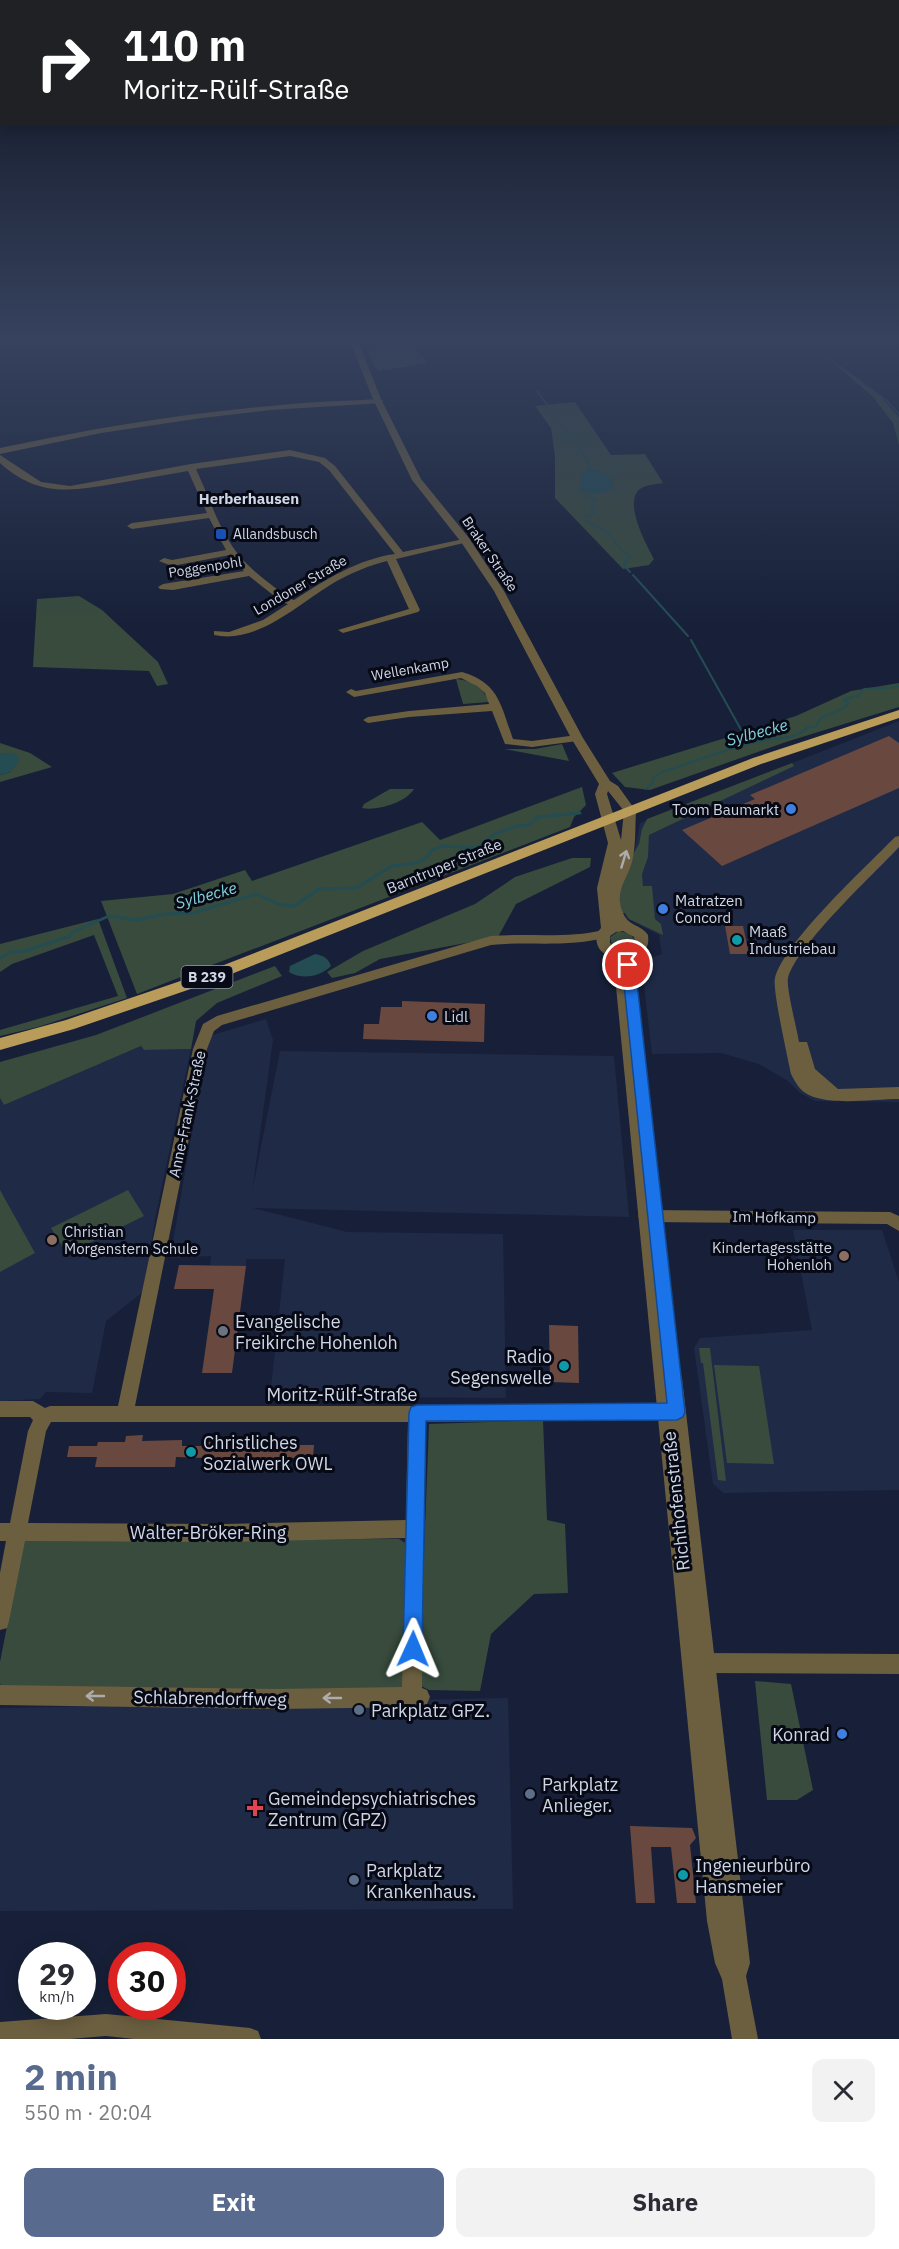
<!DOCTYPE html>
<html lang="en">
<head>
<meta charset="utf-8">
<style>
	:root { --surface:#fff; --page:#f2f2f3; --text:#2b2b33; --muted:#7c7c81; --accent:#586a8e }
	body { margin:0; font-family:"IBM Plex Sans",sans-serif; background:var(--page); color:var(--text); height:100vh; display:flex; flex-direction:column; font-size:22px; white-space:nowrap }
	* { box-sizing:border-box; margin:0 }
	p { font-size:20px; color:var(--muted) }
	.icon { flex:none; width:33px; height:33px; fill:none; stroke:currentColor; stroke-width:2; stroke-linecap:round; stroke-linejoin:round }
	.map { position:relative; height:2039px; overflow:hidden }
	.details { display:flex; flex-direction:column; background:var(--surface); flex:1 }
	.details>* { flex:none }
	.guide { position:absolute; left:0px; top:0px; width:900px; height:126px; box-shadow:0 3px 15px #0003; background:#202124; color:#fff; overflow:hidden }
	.speed { position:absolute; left:18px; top:1942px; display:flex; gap:12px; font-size:30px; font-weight:700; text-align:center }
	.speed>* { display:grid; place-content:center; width:78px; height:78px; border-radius:50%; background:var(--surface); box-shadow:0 3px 15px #0003; line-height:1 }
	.speed small { font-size:15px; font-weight:400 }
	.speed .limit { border:9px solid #d22; background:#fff; color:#111 }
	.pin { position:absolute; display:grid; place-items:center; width:51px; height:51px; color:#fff; margin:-26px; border:3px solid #fff; border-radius:50%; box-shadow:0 2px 6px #0007 }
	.me { position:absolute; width:66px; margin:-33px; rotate:1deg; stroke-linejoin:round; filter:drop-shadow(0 0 4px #0008) }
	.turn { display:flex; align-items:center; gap:21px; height:126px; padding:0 24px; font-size:27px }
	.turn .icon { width:78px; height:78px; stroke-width:2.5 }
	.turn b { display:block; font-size:42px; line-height:51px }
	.round { display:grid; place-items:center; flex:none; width:63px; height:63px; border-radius:12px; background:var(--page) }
	.headline { display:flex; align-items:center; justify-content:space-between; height:102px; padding:0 24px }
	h1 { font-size:36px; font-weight:700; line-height:45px; color:var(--accent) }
	.button { display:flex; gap:12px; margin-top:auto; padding:12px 24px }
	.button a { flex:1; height:69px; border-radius:12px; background:var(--accent); color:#fff; font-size:24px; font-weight:700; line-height:69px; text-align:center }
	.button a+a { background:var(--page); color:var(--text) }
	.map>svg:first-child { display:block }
</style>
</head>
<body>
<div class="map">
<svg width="899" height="2039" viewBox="0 0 899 2039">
	<rect width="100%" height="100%" fill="#172038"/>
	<g fill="#1f2a46">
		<polygon points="899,721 899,1102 815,1101 800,1093 788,1081 759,1064 721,1053 652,1054 642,968 646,959 662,954 659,935 626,918 623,909 640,823"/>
		<polygon points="266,1019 273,1040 252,1192 280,1051 614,1056 629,1217 253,1208 347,1232 503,1234 506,1398 270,1396 285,1259 246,1259 246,1266 226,1266 210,1265 211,1256 170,1258 209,1036"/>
		<polygon points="141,1046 144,1050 191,1049 156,1214 144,1291 106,1321 92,1393 46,1392 40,1399 0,1401 0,1098 4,1105"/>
		<polygon points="793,1230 882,1230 899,1282 899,1490 724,1493 713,1484 694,1348 700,1338 812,1330"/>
		<polygon points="508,1698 513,1909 0,1911 0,1708"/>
	</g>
	<g fill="#384b3d">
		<polygon points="410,342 428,363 379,371 375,368 367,348"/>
		<polygon points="818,349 881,397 899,417 899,445 893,423 873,397"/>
		<path d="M575 402 611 455 645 454 663 483C656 484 645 485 640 489 623 502 646 544 654 559L649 565 623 569 555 498V457L551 428 535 406Z"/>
		<polygon points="79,596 102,610 158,662 168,684 157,686 149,671 33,667 37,599"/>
		<path d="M456 679C472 680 483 687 489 702L463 704Z"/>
		<polygon points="899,683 899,707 786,742 650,790 625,787 612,773 796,716 851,691"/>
		<polygon points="0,743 30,753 52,767 0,782 0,775 11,772 14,753 0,753"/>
		<polygon points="562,744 569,761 504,749 535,749"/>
		<polygon points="792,763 794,766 649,835 648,857 642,874 643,886 652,886 655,919 661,924 663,935 629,919 625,913 618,913 616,905 623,872 639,844 642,829 647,819"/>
		<polygon points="582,787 586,805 574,817 570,827 137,994 101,901 173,894 245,870 252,881 422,822 440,840"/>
		<path d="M390 789H414C405 803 377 811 362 808L364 804Z"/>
		<polygon points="572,858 591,858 590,867 516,904 498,937 380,959 355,973 332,978 327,972 363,951 475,904 515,877"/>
		<polygon points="98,919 127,998 38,1027 0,1036 0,1030 118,996 94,935 12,964 0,972 0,944"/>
		<polygon points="619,931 630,934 634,939 633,945 623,949 612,945 610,937"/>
		<polygon points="275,966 282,976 217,1003 196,1021 191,1049 144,1050 141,1046 4,1105 0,1098 0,1062 96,1035"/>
		<polygon points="0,1190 35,1253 0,1272"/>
		<polygon points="128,1190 144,1216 67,1254 51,1228"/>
		<polygon points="699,1348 710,1348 726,1481 718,1480 703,1363 701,1363"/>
		<polygon points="714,1365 759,1366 774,1464 727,1463"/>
		<polygon points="543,1420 547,1520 565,1524 568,1593 534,1594 491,1634 480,1691 429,1690 419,1685 429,1424"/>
		<polygon points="399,1539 407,1544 407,1693 5,1689 0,1684 0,1662 24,1540"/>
		<polygon points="755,1681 791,1684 813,1790 797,1800 767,1800"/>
	</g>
	<g fill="#234d52">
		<path d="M590 468C600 471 613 474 614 487 603 495 593 494 579 491L583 473Z"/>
		<polygon points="0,753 14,753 20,760 11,772 0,775"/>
		<path d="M315 954C324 956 328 958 331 966 320 977 302 980 289 972L290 966Z"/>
	</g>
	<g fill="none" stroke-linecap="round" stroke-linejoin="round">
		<g stroke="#234d52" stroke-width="1.5">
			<polyline points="848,372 886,400 899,414"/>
			<polyline points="537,391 586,458 590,468"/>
			<polyline points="590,493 588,498 596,501 591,509 596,512 586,517 588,522 608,533 619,547"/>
		</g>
		<g stroke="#234d52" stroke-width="2">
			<polyline points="618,546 630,557 623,564 630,572"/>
			<polyline points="633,575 688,636"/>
			<polyline points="691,640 744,735"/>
			<path d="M645 789 652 784 654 777 662 772C694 762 732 746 765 740 781 737 795 740 808 727H815L821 718 846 707 848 703 844 699 858 696 864 689 899 687"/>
		</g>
		<polyline stroke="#234d52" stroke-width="3" points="0,958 11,952 25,951 70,936 73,932 109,916 135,920 165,914 194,913 256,894 281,905 294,906 319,889 356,888 392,866 416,863 426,858 432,850 443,846 476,848 495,834 516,826 529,825 538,817 580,813"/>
	</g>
	<g fill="#694840">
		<polygon points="889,736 899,743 899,788 722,866 682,830 755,799 750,795"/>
		<polygon points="725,926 743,926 749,954 730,954"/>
		<polygon points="402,1001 485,1004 484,1042 363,1039 364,1024 379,1024 381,1007 402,1007"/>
		<polygon points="179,1265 246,1266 232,1373 202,1373 214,1289 174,1289"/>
		<polygon points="549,1325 578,1326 579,1383 550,1382"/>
		<polygon points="143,1435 142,1441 182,1440 182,1446 207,1446 207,1442 235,1441 235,1437 250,1437 250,1442 293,1442 292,1445 314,1445 313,1458 284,1458 283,1469 206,1467 207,1458 176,1457 175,1467 95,1467 97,1457 67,1457 69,1446 97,1446 98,1442 125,1442 126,1436"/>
		<polygon points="630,1826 692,1828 696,1838 690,1845 696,1903 677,1903 671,1847 651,1847 655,1903 636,1903"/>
	</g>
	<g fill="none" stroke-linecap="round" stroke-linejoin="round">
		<g fill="#6c5f40" fill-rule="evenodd">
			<path d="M379 399 383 401 382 403 270 410 202 418 101 433 0 454V448C89 429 179 414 270 406 306 402 343 401 379 399Z"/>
			<path d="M290 450 325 458 335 466 403 552 468 538V542L396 559 420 610 418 612 343 633 338 630 409 609 387 561C370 565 351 573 335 582 301 602 257 645 214 635V631L229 632 263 620 288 604 282 602 249 576 173 590 160 589 158 587 163 584 244 571 230 555 172 566 159 561 164 558 172 560 226 550 209 518 132 529 127 526 132 523 207 513 188 471C165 475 142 479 119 483 71 491 39 498 0 463V455L41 482 70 486 191 464ZM290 456 319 462 329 470 395 554C358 559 325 580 294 600L288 598C275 587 260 577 248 565 222 541 211 501 196 469Z"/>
			<path d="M462 672C500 683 501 707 513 739L532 741 577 735 582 738 577 741 532 747 505 744 492 711 409 717 368 723 363 720 368 717 409 711 489 704 485 693 477 686 461 678 354 697 346 692 351 689 356 691Z"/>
			<path d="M899 836V847C873 875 797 945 788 978 786 988 797 1029 799 1042H807L815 1069 838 1089 899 1087V1099C874 1099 832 1106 809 1095 800 1091 795 1082 791 1074 788 1058 772 989 775 978 785 941 866 867 895 837Z"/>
			<path d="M603 930 607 931 609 934 607 937C570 948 530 941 491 945L222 1025 214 1031 207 1049 135 1406H446L676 1403 682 1405 685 1411 682 1417 676 1419 425 1422 422 1688 427 1690 430 1697 427 1704 420 1707 277 1709 0 1705V1685L277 1689 402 1687 406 1538 225 1542 25 1541 9 1621 7 1628 0 1630V1573L6 1541H0V1523H10L28 1431 33 1420 30 1417H0V1401H33L45 1408 50 1406H118L193 1049 203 1024 217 1016 491 936C528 933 567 939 603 930ZM51 1422H408L406 1520 225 1524 28 1523 46 1431Z"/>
			<polygon points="646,1210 890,1212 899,1216 899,1231 887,1224 646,1222 641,1221 638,1216 641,1211"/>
			<polygon points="698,1653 899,1654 899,1674 698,1673 691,1670 688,1663 691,1656"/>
			<polygon points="106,2014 250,2028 258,2031 261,2039 134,2039 106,2036 70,2039 0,2039 0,2022"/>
		</g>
		<path fill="#6c5f40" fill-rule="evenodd" d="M350 341H358L381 399 421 479 469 538 504 591 583 738 610 781 618 786 636 811C635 827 636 847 632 862 626 882 613 893 624 915 629 926 642 925 648 935 650 951 641 956 626 959L672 1370 680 1372 682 1378 750 1963 746 1976 758 2039H732L722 1979 715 1963 707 1921 614 966 611 957C599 952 596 946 596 934L601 928 597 888 608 843 595 794 599 784 571 738 494 591 461 542 412 480 373 399ZM608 791 624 811 621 840 607 794ZM623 931 634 937 635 944C626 952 618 950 610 943V936L616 932Z"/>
		<polygon fill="#b99c5a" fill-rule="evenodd" points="899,710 899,718 761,764 211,982 74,1029 0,1050 0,1038 66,1020 201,974 753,758"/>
	</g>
	<defs><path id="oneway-shaft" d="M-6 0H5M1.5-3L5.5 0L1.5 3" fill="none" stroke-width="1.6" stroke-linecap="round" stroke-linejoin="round" transform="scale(1.5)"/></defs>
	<g stroke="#acacac">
		<use href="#oneway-shaft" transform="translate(624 859) rotate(-73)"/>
		<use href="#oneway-shaft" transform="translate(95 1696) rotate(180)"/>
		<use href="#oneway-shaft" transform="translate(332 1698) rotate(180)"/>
	</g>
	<linearGradient id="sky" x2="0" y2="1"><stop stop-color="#0d121f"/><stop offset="0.54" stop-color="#36425e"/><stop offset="1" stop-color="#36425e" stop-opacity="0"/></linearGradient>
	<rect width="899" height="626" fill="url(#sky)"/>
	<polygon fill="#1a73e8" stroke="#114b97" stroke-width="1.5" points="628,961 635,965 685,1412 683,1417 677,1420 426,1421 422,1649 420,1656 413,1658 406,1656 403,1649 409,1413 411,1407 417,1405 667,1403 622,965"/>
	<rect fill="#1a4fb4" stroke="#070a15" stroke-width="2" x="215" y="528" width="12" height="12" rx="3"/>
	<g fill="#3f7fe0" stroke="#070a15" stroke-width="2">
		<circle cx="791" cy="809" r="6"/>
		<circle cx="663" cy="909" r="6"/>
		<circle cx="432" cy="1016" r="6"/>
		<circle cx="842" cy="1734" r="6"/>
	</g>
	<g fill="#0f9aa8" stroke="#070a15" stroke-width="2">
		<circle cx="737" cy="940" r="6"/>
		<circle cx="564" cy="1366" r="6"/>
		<circle cx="191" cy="1452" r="6"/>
		<circle cx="683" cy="1875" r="6"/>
	</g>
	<g fill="#8d6e63" stroke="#070a15" stroke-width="2">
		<circle cx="52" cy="1240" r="6"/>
		<circle cx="844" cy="1256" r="6"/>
	</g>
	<circle fill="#6b7280" stroke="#070a15" stroke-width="2" cx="223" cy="1331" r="6"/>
	<g fill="#5c6f8a" stroke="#070a15" stroke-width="2">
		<circle cx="359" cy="1710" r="6"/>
		<circle cx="530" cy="1794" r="6"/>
		<circle cx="354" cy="1880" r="6"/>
	</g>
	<path fill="#e0444e" stroke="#070a15" stroke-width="2" d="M252 1799h6v6h6v6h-6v6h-6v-6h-6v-6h6z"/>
	<g text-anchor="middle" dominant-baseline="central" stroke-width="6" stroke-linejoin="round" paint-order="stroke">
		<g font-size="14" fill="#cfd6e6" stroke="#070a15" text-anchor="start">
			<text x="233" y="534">Allandsbusch</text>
		</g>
		<g font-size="14" fill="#cfd6e6" stroke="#070a15">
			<text transform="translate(490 554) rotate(56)">Braker Straße</text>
			<text transform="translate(205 567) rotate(-9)">Poggenpohl</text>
			<text transform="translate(300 585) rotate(-30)">Londoner Straße</text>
			<text transform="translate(410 669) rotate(-10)">Wellenkamp</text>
		</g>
		<rect fill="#070a15" stroke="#9399a7" stroke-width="1.5" x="181.5" y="966" width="51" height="22" rx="4.5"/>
		<g font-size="14" font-weight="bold" fill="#cfd6e6">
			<text x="207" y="977">B 239</text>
		</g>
		<g font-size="15" font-weight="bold" fill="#cfd6e6" stroke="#070a15">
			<text x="249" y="498">Herberhausen</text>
		</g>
		<g font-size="15" fill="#cfd6e6" stroke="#070a15" text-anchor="start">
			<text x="779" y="809" text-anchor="end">Toom Baumarkt</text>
			<text x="675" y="900">Matratzen<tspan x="675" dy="17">Concord</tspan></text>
			<text x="749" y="931">Maaß<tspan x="749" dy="17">Industriebau</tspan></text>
			<text x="444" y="1016">Lidl</text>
			<text x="64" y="1231">Christian<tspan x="64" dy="17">Morgenstern Schule</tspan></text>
			<text x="832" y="1247" text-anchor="end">Kindertagesstätte<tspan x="832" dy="17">Hohenloh</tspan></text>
		</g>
		<g font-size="15" fill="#cfd6e6" stroke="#070a15">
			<text transform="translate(444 866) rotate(-22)">Barntruper Straße</text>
			<text transform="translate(187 1114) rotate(-78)">Anne-Frank-Straße</text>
			<text transform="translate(774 1217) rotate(1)">Im Hofkamp</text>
		</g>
		<g font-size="16" font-style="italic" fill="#84d2db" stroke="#070a15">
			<text transform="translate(757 732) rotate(-15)">Sylbecke</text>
			<text transform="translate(206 895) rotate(-15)">Sylbecke</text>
		</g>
		<g font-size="18" fill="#cfd6e6" stroke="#070a15" text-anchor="start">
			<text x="235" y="1321">Evangelische<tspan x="235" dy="21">Freikirche Hohenloh</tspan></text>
			<text x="552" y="1356" text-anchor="end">Radio<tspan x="552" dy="21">Segenswelle</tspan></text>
			<text x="203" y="1442">Christliches<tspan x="203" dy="21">Sozialwerk OWL</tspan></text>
			<text x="371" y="1710">Parkplatz GPZ.</text>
			<text x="830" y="1734" text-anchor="end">Konrad</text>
			<text x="542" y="1784">Parkplatz<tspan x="542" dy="21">Anlieger.</tspan></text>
			<text x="268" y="1798">Gemeindepsychiatrisches<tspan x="268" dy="21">Zentrum (GPZ)</tspan></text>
			<text x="695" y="1865">Ingenieurbüro<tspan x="695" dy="21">Hansmeier</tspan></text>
			<text x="366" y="1870">Parkplatz<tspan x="366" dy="21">Krankenhaus.</tspan></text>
		</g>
		<g font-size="18" fill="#cfd6e6" stroke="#070a15">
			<text x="342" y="1394">Moritz-Rülf-Straße</text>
			<text transform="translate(676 1501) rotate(-96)">Richthofenstraße</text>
			<text x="208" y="1532">Walter-Bröker-Ring</text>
			<text transform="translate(210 1698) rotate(1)">Schlabrendorffweg</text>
		</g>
	</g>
</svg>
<div class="speed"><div>29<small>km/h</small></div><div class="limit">30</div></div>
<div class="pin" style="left:628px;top:965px;background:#d93025"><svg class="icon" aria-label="arrive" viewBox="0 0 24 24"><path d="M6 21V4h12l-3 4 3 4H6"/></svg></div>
<svg class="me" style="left:413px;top:1649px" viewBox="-20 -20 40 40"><path d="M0-17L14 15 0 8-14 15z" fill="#1a73e8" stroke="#fff" stroke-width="4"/></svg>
<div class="guide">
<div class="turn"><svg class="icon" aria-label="right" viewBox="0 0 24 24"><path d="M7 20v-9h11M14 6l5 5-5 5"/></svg><div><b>110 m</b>Moritz-Rülf-Straße</div></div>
</div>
</div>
<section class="details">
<div class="headline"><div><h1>2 min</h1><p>550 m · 20:04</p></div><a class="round"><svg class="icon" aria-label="close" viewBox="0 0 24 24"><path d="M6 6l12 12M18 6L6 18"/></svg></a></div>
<div class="button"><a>Exit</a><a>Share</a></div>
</section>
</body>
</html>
